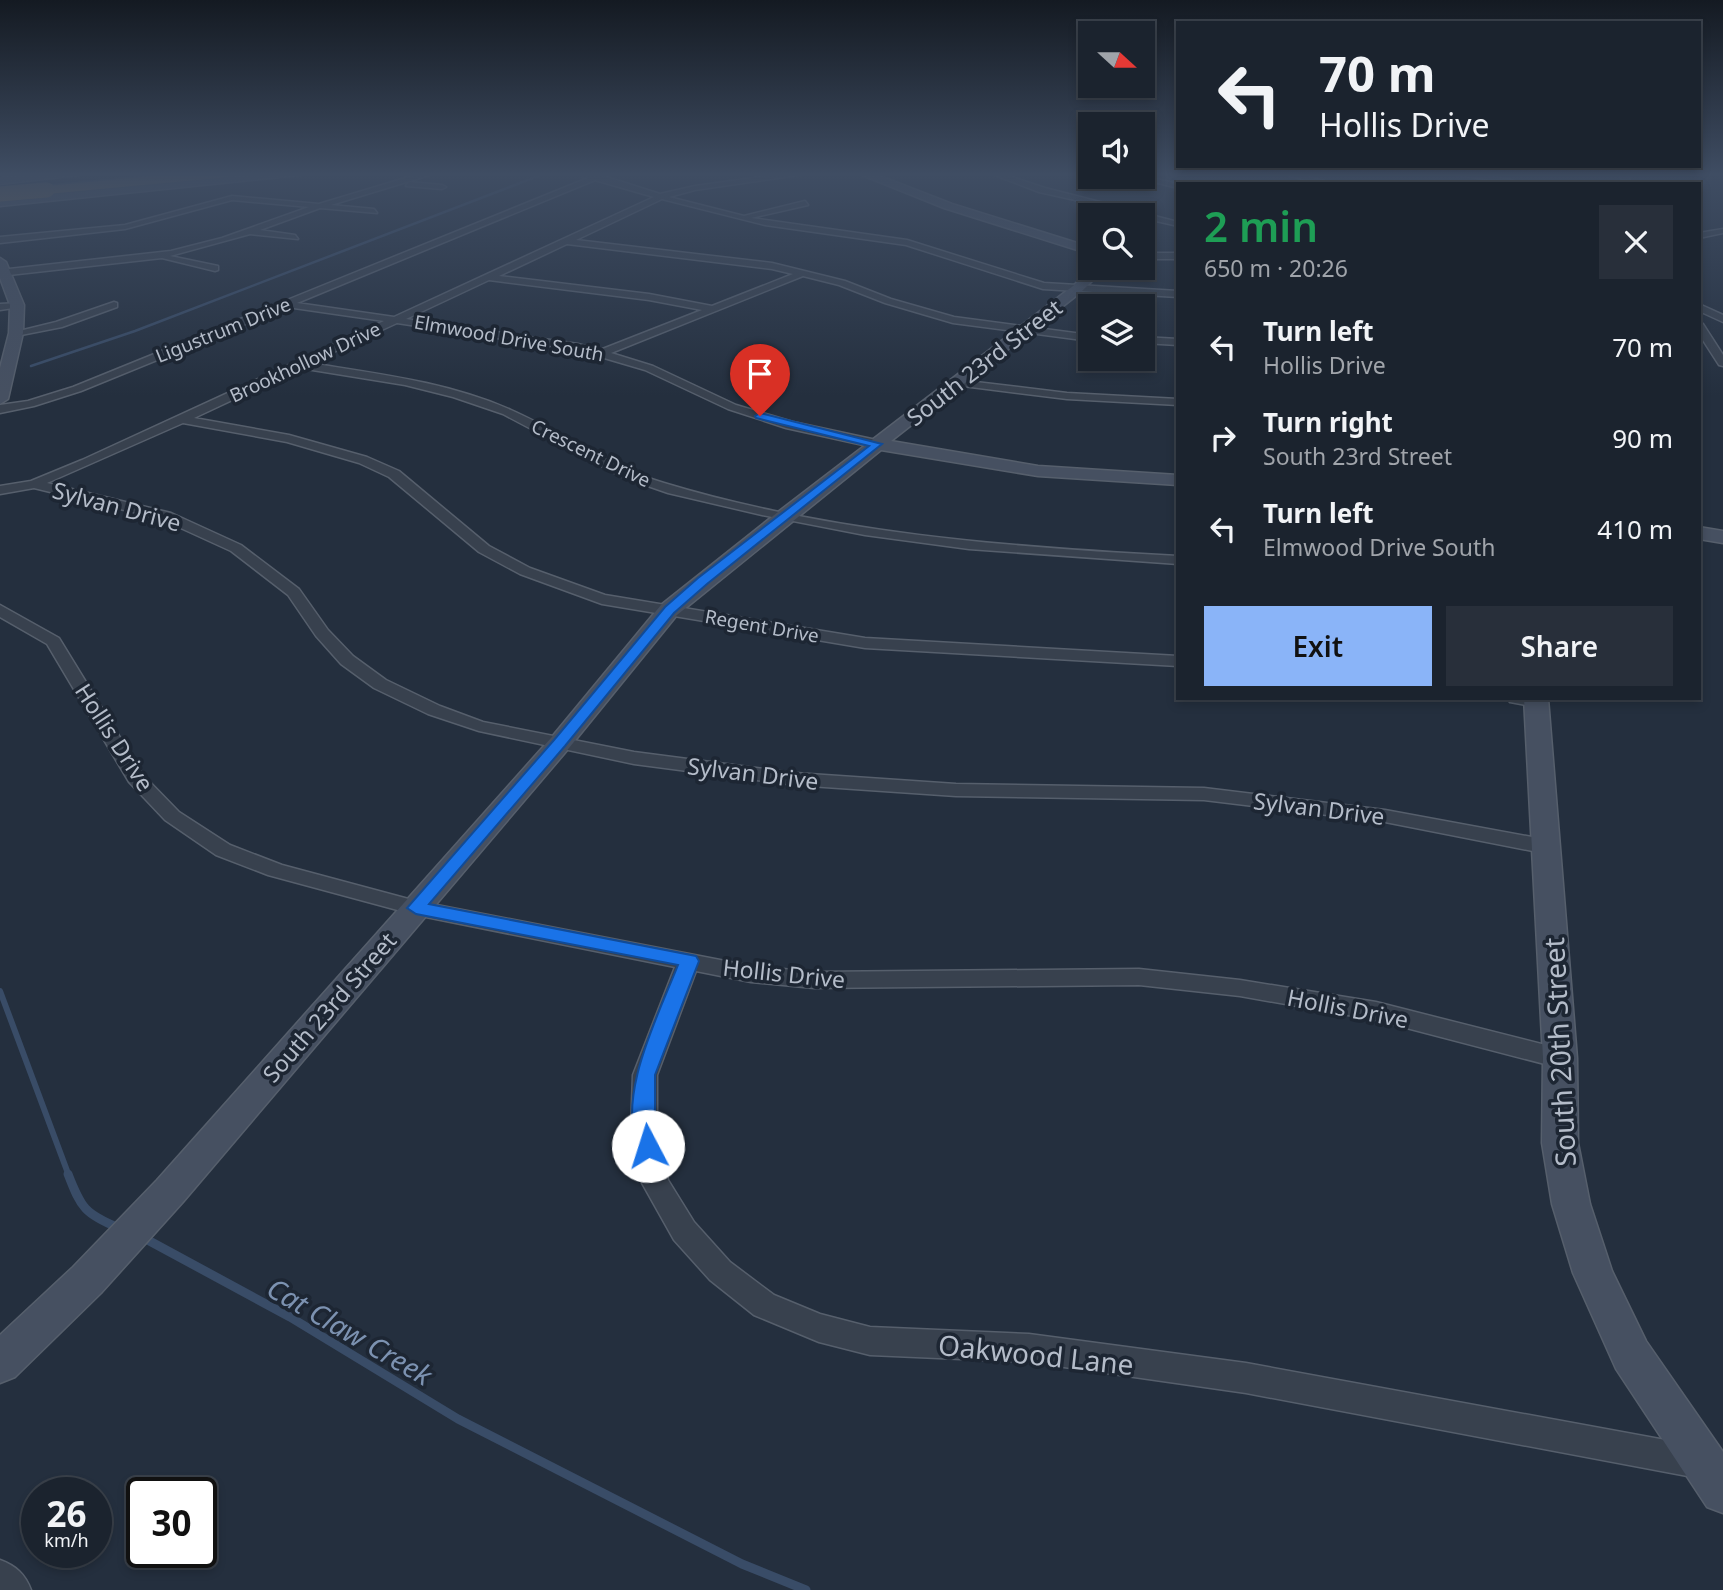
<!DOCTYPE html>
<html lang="en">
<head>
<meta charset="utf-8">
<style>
	:root { --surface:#1b232e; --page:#282f3a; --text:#f1f3f6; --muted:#a0a4aa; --line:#39404a; --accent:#8ab4f8 }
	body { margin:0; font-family:"Noto Sans",sans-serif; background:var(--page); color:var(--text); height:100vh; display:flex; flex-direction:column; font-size:26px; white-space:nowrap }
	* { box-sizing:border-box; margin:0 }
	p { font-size:23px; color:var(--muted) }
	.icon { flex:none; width:38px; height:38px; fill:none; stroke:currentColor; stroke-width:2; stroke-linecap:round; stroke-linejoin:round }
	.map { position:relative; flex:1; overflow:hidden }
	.side { position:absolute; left:1176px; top:182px; width:525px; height:518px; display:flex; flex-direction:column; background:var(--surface); border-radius:0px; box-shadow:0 4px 10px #0003,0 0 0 2px var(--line) }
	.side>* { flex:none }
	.hud { position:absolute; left:1176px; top:21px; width:525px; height:147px; border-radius:0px; box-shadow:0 4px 10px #0003,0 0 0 2px var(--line); background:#1b232e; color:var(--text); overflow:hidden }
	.needle { width:46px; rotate:111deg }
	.tools { position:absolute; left:1078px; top:21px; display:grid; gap:14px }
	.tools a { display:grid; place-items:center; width:77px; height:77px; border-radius:0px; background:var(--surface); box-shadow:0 4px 10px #0003,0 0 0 2px var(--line); font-size:35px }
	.speed { position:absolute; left:21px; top:1477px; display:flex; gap:14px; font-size:35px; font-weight:700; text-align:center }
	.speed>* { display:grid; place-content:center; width:91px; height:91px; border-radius:50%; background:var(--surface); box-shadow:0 4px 10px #0003,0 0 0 2px var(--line); line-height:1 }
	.speed small { font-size:18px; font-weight:400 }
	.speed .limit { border:4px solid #111; border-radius:10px; background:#fff; color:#111 }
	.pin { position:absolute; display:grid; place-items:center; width:60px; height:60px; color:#fff; margin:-72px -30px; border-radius:50% 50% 50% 0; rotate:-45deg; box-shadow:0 0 7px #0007 }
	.pin .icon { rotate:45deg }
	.me { position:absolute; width:77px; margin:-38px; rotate:355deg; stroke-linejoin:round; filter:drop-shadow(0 0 5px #0008) }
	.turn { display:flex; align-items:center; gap:24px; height:147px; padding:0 28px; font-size:32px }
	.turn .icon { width:91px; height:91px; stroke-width:2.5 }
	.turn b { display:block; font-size:49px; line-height:60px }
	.round { display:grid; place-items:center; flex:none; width:74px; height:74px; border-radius:0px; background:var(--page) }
	.headline { display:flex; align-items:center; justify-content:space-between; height:119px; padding:0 28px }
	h1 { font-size:42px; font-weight:600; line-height:52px; color:#1e9e55 }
	.button { display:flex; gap:14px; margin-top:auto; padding:14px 28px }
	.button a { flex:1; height:80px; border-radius:0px; background:var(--accent); color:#111; font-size:28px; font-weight:600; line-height:80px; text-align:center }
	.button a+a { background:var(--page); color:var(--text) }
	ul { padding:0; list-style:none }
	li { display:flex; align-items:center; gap:21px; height:91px; padding:0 28px }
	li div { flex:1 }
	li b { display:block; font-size:26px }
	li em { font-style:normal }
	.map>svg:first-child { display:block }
</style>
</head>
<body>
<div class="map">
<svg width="1723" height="1590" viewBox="0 0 1723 1590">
	<rect width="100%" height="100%" fill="#242f3e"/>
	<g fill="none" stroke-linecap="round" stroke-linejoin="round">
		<polyline stroke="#394c67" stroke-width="2.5" points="31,366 135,331 546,173"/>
		<polyline stroke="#394c67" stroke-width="6" points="0,991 69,1176"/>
		<g stroke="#394c67" stroke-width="9">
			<path d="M68 1174C81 1208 85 1214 119 1228"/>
			<polyline points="144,1238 290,1317 458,1419 742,1564 806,1590"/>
		</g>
		<g stroke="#565f6c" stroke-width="3">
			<g id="street">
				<polygon points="422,173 436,173 331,205 374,209 377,213 320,208 260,230 295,235 298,239 250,234 170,256 218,266 218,270 215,271 162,258 0,276 0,270 171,251 222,238 309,207 232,200 125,229 0,243 0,237 125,225 232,196 319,204"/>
				<path d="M582 173 600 175 660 194 695 186 790 173H812L695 190 669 197 744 216 805 201 808 205 751 218 907 240 1044 283 1178 291V297L1043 289 906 245 765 225 662 199 576 240 772 263 845 281 891 299 954 317 1090 335V341L953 323 885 303 839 285 803 276 611 353 653 366 736 405 793 422 881 441 883 444 877 448 786 428 728 409 645 370 577 350 397 323 310 363C378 374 448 382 511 410 563 433 609 467 664 483 829 533 1006 547 1178 556V564L969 549 865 535 762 515 668 493 622 477 503 414 453 397 405 385 300 368 194 418 289 435 367 457 399 471 489 546 530 568 605 595 865 638 1178 656V666L865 648 602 604 520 574 479 552 389 477 359 463 287 442 183 423 47 483 171 513 241 545 299 589 328 630 353 656 386 680 440 706 483 722 634 752 795 773 956 784 1204 788 1385 810 1548 840 1555 842 1558 847 1555 852 1548 854 1385 822 1204 800 956 796 795 785 634 764 479 731 428 714 374 688 341 664 316 636 288 595 231 551 161 519 34 488 0 494V486L31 481 82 460 384 321 287 307 81 391 34 406 0 413V405L28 401 73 387 588 178 582 177ZM595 180 654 197 394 317 297 303ZM567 244 772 269 793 274 712 306 649 294 499 276ZM489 280 649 300 702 310 600 350 578 344 406 319Z"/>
				<polygon points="989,173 1000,173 1045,188 1178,222 1178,226 1143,218 1143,215 1039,192"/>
				<polygon points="1280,173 1294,173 1335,184 1321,184"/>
				<polygon points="1442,173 1467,173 1512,180 1508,182"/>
				<polygon points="1620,173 1627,173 1631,184 1623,184"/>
				<polygon points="1143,176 1178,184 1178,188 1134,177"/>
				<polygon points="409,182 442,185 446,187 442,189 406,186"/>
				<polygon points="1723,229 1723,233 1699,238 1699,233"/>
				<rect x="1143" y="253" width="35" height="6"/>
				<polygon points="114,302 117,303 117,307 62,327 16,336 11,333 56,322"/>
				<polygon points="20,303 20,307 0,310 0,304"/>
				<polygon points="1699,304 1723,315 1723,322 1699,311"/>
				<polygon points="1699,323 1703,324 1723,355 1723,366 1719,365 1699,334"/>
				<polygon points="1143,337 1178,339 1178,345 1143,343"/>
				<polygon points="959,380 1067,393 1178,399 1178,405 1067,399 955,385 953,383"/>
				<polygon points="0,605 59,638 143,775 179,812 230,845 282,865 416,901 751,966 814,972 1139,969 1240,980 1376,1002 1569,1051 1572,1058 1569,1065 1560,1068 1376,1020 1240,996 1139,985 814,988 751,982 696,971 657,1075 657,1128 668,1180 694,1222 730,1262 774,1295 820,1314 870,1327 1029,1334 1246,1363 1698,1446 1709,1451 1714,1462 1709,1473 1698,1478 1246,1393 1029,1362 870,1355 819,1342 754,1315 710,1280 674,1240 642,1183 631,1128 633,1075 675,967 416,915 268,875 216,855 165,820 129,782 47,644 0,617"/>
				<polygon points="1507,698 1543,698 1546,702 1537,707 1510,702"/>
				<path d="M0 1560C16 1566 25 1574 31 1590H0Z"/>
			</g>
		</g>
		<g stroke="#565f6c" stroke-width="3">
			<g id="secondary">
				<polygon points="54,173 96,173 0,184 0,178"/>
				<polygon points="279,173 318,173 0,206 0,200"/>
				<polygon points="857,173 872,173 952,204 1090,247 1090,254 944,208"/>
				<polygon points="0,258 6,262 24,305 23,333 8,399 0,404 0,368 9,333 10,305 0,278"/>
				<polygon points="1092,268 1105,268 1081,292 891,441 1038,466 1178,475 1178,485 1038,476 881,450 677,615 569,748 183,1202 101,1293 15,1377 0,1383 0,1335 73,1267 157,1180 551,738 661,605 778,512 1073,286"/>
				<polygon points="1699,527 1723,531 1723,543 1699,539"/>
				<polygon points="1524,698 1548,698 1577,1058 1578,1143 1590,1204 1612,1271 1646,1341 1723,1452 1723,1513 1707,1507 1616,1369 1573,1273 1552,1204 1542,1143 1543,1058"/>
			</g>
		</g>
		<g stroke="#434c59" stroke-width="3">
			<polygon id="highway" points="184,173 235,173 229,177 47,194 40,190 47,186"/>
		</g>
		<use href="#street" fill="#38414e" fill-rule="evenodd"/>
		<use href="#secondary" fill="#465061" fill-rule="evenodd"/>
		<use href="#highway" fill="#746855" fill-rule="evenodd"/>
		<g stroke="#434c59" stroke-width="16" stroke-linecap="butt">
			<polyline id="highway-bridge" points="0,194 47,190"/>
		</g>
		<use href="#highway-bridge" stroke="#746855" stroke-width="15"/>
	</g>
	<linearGradient id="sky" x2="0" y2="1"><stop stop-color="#141a22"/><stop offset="0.44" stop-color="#3f4d63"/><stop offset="1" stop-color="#3f4d63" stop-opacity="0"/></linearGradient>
	<rect width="1723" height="396" fill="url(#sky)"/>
	<path fill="#1a73e8" stroke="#114b97" stroke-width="2" d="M760 413 882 444 707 584 674 613 565 746 429 904 696 956 699 961 655 1075V1128L658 1146 655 1152 648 1155 640 1152C614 1100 658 1016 678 965L416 914 407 908 554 740 665 607 698 578 869 446 756 418 755 416Z"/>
	<g text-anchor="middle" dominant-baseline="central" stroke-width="7" stroke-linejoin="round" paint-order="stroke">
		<g font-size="19" fill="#b4bcc9" stroke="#1d2633">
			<text transform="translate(223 330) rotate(-22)">Ligustrum Drive</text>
			<text transform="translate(509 338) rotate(10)">Elmwood Drive South</text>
			<text transform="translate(305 362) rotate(-25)">Brookhollow Drive</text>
			<text transform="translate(591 453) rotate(26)">Crescent Drive</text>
			<text transform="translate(762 626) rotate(10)">Regent Drive</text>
		</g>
		<g font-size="23" fill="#b4bcc9" stroke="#1d2633">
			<text transform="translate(984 362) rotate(-38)">South 23rd Street</text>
			<text transform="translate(117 506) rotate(15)">Sylvan Drive</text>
			<text transform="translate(115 737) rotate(57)">Hollis Drive</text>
			<text transform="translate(753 773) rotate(7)">Sylvan Drive</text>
			<text transform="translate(1319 808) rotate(7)">Sylvan Drive</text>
			<text transform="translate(784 973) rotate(6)">Hollis Drive</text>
			<text transform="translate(329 1007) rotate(-49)">South 23rd Street</text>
			<text transform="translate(1348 1008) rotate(11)">Hollis Drive</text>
		</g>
		<g font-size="28" fill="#b4bcc9" stroke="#1d2633">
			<text transform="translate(1559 1052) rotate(-93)">South 20th Street</text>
			<text transform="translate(1036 1354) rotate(6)">Oakwood Lane</text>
		</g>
		<g font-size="28" font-style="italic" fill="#7c92b1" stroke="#1d2633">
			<text transform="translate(350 1331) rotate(30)">Cat Claw Creek</text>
		</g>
	</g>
</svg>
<div class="tools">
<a><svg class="needle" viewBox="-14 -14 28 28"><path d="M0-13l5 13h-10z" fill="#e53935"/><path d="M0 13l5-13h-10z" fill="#a0a4aa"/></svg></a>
<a><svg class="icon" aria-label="sound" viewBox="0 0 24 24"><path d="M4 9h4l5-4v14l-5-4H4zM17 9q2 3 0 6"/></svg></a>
<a><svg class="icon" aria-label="search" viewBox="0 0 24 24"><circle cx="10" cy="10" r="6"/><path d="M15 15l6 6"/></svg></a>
<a><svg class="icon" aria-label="layers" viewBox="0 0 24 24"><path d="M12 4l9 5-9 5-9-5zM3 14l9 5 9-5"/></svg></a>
</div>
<div class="speed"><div>26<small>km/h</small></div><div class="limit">30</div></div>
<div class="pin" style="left:760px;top:416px;background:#d93025"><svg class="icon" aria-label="arrive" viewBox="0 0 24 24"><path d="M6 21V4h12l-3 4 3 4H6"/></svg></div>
<svg class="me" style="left:648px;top:1146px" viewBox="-20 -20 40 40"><circle r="19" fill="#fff"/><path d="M0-13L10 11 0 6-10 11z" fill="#1a73e8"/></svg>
<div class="hud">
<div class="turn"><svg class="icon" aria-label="left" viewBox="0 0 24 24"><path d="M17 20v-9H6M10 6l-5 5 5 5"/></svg><div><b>70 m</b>Hollis Drive</div></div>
</div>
<section class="side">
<div class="headline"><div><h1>2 min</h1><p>650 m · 20:26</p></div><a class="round"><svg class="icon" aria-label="close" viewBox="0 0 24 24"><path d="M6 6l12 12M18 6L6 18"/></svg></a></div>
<ul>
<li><svg class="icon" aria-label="left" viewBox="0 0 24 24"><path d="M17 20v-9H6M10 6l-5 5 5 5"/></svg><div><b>Turn left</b><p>Hollis Drive</p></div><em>70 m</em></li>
<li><svg class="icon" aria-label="right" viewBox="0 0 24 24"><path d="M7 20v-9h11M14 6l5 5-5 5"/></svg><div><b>Turn right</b><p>South 23rd Street</p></div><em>90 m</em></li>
<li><svg class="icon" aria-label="left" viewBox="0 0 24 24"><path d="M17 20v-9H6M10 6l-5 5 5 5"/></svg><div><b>Turn left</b><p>Elmwood Drive South</p></div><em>410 m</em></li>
</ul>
<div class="button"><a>Exit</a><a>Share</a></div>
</section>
</div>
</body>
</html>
